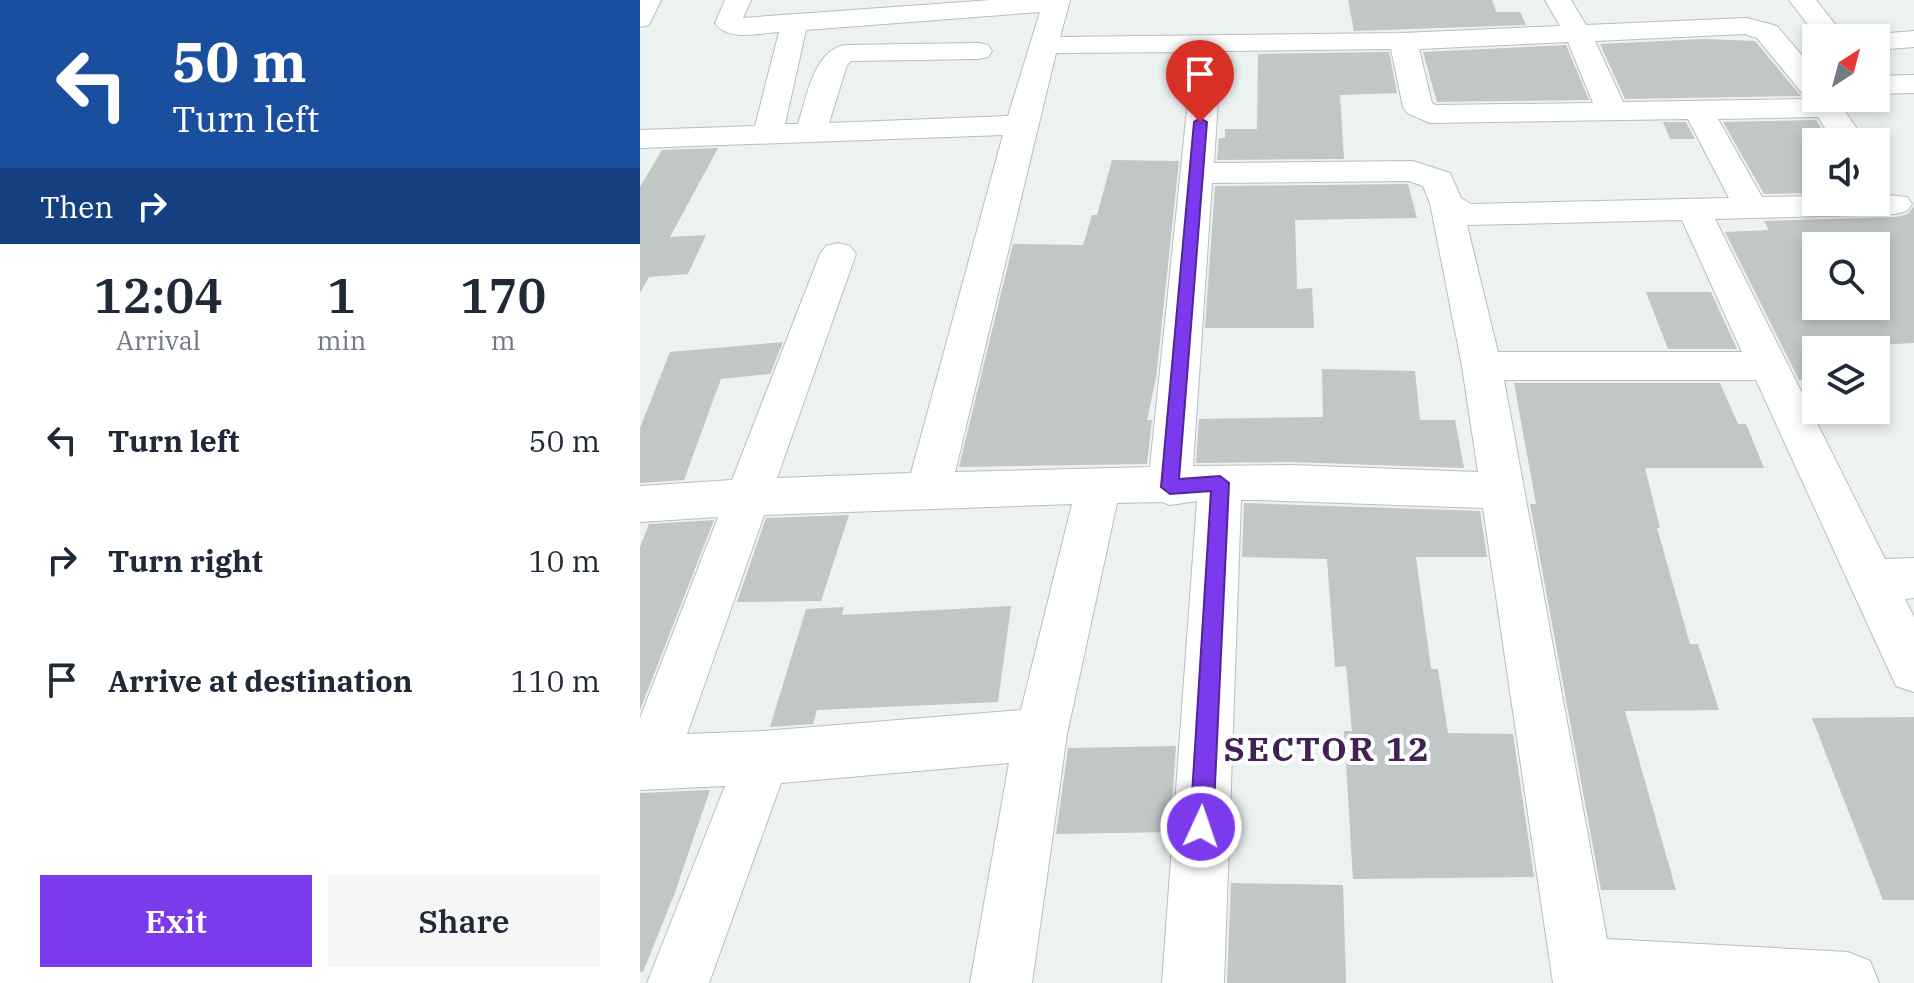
<!DOCTYPE html>
<html lang="en">
<head>
<meta charset="utf-8">
<style>
	:root { --surface:#fff; --page:#f6f6f7; --text:#1f2937; --muted:#747a83; --accent:#7c3aed }
	body { margin:0; font-family:"IBM Plex Serif",serif; background:var(--page); color:var(--text); height:100vh; display:flex; flex-direction:column; font-size:30px; white-space:nowrap }
	* { box-sizing:border-box; margin:0 }
	p { font-size:26px; color:var(--muted) }
	.icon { flex:none; width:44px; height:44px; fill:none; stroke:currentColor; stroke-width:2; stroke-linecap:round; stroke-linejoin:round }
	.map { position:relative; flex:1; overflow:hidden }
	.drawer { display:flex; flex-direction:column; background:var(--surface); width:640px }
	.drawer>* { flex:none }
	.hud { background:#1a4fa0; color:#fff; overflow:hidden }
	.needle { width:52px; rotate:36deg }
	.tools { position:absolute; left:1162px; top:24px; display:grid; gap:16px }
	.tools a { display:grid; place-items:center; width:88px; height:88px; border-radius:0px; background:var(--surface); box-shadow:0 4px 12px #0003; font-size:40px }
	.pin { position:absolute; display:grid; place-items:center; width:68px; height:68px; color:#fff; margin:-82px -34px; border-radius:50% 50% 50% 0; rotate:-45deg; box-shadow:0 0 8px #0007 }
	.pin .icon { rotate:45deg }
	.me { position:absolute; width:88px; margin:-44px; rotate:3deg; stroke-linejoin:round; filter:drop-shadow(0 0 6px #0008) }
	.turn { display:flex; align-items:center; gap:28px; height:168px; padding:0 40px; font-size:36px }
	.turn .icon { width:104px; height:104px; stroke-width:2.5 }
	.turn b { display:block; font-size:56px; line-height:68px }
	.then { display:flex; align-items:center; height:76px; padding:0 40px; background:#0003; gap:16px; font-size:30px }
	.eta { display:flex; justify-content:space-evenly; align-items:center; height:136px; text-align:center }
	.eta b { font-size:48px; font-weight:600; line-height:56px }
	.action { display:flex; gap:16px; margin-top:auto; padding:16px 40px }
	.action a { flex:1; height:92px; border-radius:0px; background:var(--accent); color:#fff; font-size:32px; font-weight:600; line-height:92px; text-align:center }
	.action a+a { background:var(--page); color:var(--text) }
	ul { padding:0; list-style:none }
	li { display:flex; align-items:center; gap:24px; height:120px; padding:0 40px }
	li div { flex:1 }
	li b { display:block; font-size:30px }
	li em { font-style:normal }
	main { display:flex; flex:1; min-height:0 }
	.map>svg:first-child { display:block }
</style>
</head>
<body>
<main>
<section class="drawer">
<div class="hud">
<div class="turn"><svg class="icon" aria-label="left" viewBox="0 0 24 24"><path d="M17 20v-9H6M10 6l-5 5 5 5"/></svg><div><b>50 m</b>Turn left</div></div>
<div class="then">Then<svg class="icon" aria-label="right" viewBox="0 0 24 24"><path d="M7 20v-9h11M14 6l5 5-5 5"/></svg></div>
</div>
<div class="eta">
<div><b>12:04</b><p>Arrival</p></div>
<div><b>1</b><p>min</p></div>
<div><b>170</b><p>m</p></div>
</div>
<ul>
<li><svg class="icon" aria-label="left" viewBox="0 0 24 24"><path d="M17 20v-9H6M10 6l-5 5 5 5"/></svg><div><b>Turn left</b></div><em>50 m</em></li>
<li><svg class="icon" aria-label="right" viewBox="0 0 24 24"><path d="M7 20v-9h11M14 6l5 5-5 5"/></svg><div><b>Turn right</b></div><em>10 m</em></li>
<li><svg class="icon" aria-label="arrive" viewBox="0 0 24 24"><path d="M6 21V4h12l-3 4 3 4H6"/></svg><div><b>Arrive at destination</b></div><em>110 m</em></li>
</ul>
<div class="action"><a>Exit</a><a>Share</a></div>
</section>
<div class="map">
<svg width="1274" height="983" viewBox="0 0 1274 983">
	<rect width="100%" height="100%" fill="#ecf2f1"/>
	<g fill="#c1c6c6" fill-rule="evenodd">
		<polygon points="708,0 852,0 856,12 880,12 886,25 714,31"/>
		<polygon points="1064,39 1115,41 1161,96 985,99 960,44"/>
		<polygon points="926,45 949,100 797,102 783,52"/>
		<polygon points="749,52 757,93 700,95 704,159 577,160 579,138 585,138 585,129 617,129 618,54"/>
		<polygon points="1176,120 1190,142 1176,142 1176,193 1124,194 1083,122"/>
		<polygon points="1023,122 1046,122 1055,139 1030,139"/>
		<polygon points="78,148 30,237 66,235 48,274 9,277 0,293 0,187 22,150"/>
		<polygon points="472,160 539,161 516,378 507,420 512,420 507,464 319,467 373,244 443,245 452,215 457,215"/>
		<polygon points="768,184 777,218 655,220 657,289 672,288 674,328 565,328 575,186"/>
		<path d="M1274 206V343L1217 346 1220 350H1176V379L1159 380 1085 232 1129 230 1124 221 1256 217 1268 214ZM1176 246H1236V306H1176Z"/>
		<polygon points="1006,292 1071,292 1097,349 1028,349"/>
		<polygon points="143,342 130,374 81,379 44,480 0,483 0,428 30,352"/>
		<polygon points="682,369 775,371 780,420 815,420 824,468 651,462 556,463 559,419 683,417"/>
		<polygon points="874,383 1080,383 1098,424 1106,424 1124,468 1005,468 1020,528 1017,528 1050,644 1058,644 1079,710 985,711 1036,890 961,890 890,504 896,504"/>
		<polygon points="604,503 840,511 847,557 776,557 791,669 798,669 808,733 873,734 894,877 713,879 704,731 712,731 706,666 695,667 687,559 602,557"/>
		<polygon points="209,515 181,601 97,602 126,518"/>
		<polygon points="74,520 0,710 0,547 9,524"/>
		<polygon points="371,606 358,702 177,710 173,724 130,727 166,609 204,607 202,615"/>
		<polygon points="1274,717 1274,900 1243,900 1172,718"/>
		<polygon points="536,746 530,832 416,834 428,748"/>
		<polygon points="70,790 34,895 3,972 0,972 0,793"/>
		<polygon points="591,883 703,885 706,983 587,983"/>
	</g>
	<g fill="none" stroke-linecap="round" stroke-linejoin="round">
		<g stroke="#b9bebe" stroke-width="2">
			<g id="street">
				<polygon points="0,0 21,0 9,25 0,27"/>
				<path d="M85 0H111L103 18 351 0H430L420 37 763 33 920 26 905 0H931L946 25 1107 18 1137 26 1176 72V98H1196L1226 142H1194L1178 117 1078 119 1122 197 1176 196V202H1236V194L1267 197 1272 204 1267 211 1255 214 1075 219 1245 559 1274 558V598L1265 599 1274 617V692L1256 686 1116 380H864L967 939 1208 952 1230 961 1239 983H913L843 508 615 500H601L584 983H522L557 501 530 505 522 502 477 503 427 734 392 983H330L369 763 141 783 69 983H7L85 786 0 790V718L78 517 0 522V486L92 480 180 254 186 246 198 243 210 246 216 254 137 478 271 473 363 135 0 148V130L115 126 139 32C118 33 88 42 75 23ZM400 12 368 116 189 123 207 65 211 61 338 59 348 57 352 51 348 45 338 43 204 45C173 52 167 97 158 124H145L166 30ZM1105 34 1117 38 1167 99 983 102 955 41ZM928 42 953 103 796 105 792 103 779 49ZM751 49 763 107 767 113 790 123 1048 119 1089 198 831 204 821 198 810 173 773 161 574 163 581 51ZM553 52 510 467 315 472 416 53ZM769 181 783 186 790 203 822 366 838 472 651 465 553 466 572 183ZM1042 220 1102 352H858L827 225ZM432 504 381 710 123 731 47 734 124 515Z"/>
				<polygon points="1149,0 1176,0 1206,38 1178,38"/>
				<polygon points="1274,31 1274,47 1236,50 1236,38 1225,38 1236,34"/>
				<polygon points="1274,75 1274,93 1236,94 1236,76"/>
			</g>
		</g>
		<use href="#street" fill="#fff" fill-rule="evenodd"/>
	</g>
	<polygon fill="#7c3aed" stroke="#51269a" stroke-width="2" points="560,118 567,122 539,479 580,476 589,483 573,827 569,835 561,838 553,835 550,827 571,491 530,494 521,487 554,122"/>
	<g text-anchor="middle" dominant-baseline="central" stroke-width="8" stroke-linejoin="round" paint-order="stroke">
		<g font-size="34" font-weight="bold" letter-spacing="2" fill="#441e54" stroke="#fafffe">
			<text x="687" y="748">SECTOR 12</text>
		</g>
	</g>
</svg>
<div class="tools">
<a><svg class="needle" viewBox="-14 -14 28 28"><path d="M0-13l5 13h-10z" fill="#e53935"/><path d="M0 13l5-13h-10z" fill="#747a83"/></svg></a>
<a><svg class="icon" aria-label="sound" viewBox="0 0 24 24"><path d="M4 9h4l5-4v14l-5-4H4zM17 9q2 3 0 6"/></svg></a>
<a><svg class="icon" aria-label="search" viewBox="0 0 24 24"><circle cx="10" cy="10" r="6"/><path d="M15 15l6 6"/></svg></a>
<a><svg class="icon" aria-label="layers" viewBox="0 0 24 24"><path d="M12 4l9 5-9 5-9-5zM3 14l9 5 9-5"/></svg></a>
</div>
<div class="pin" style="left:560px;top:122px;background:#d93025"><svg class="icon" aria-label="arrive" viewBox="0 0 24 24"><path d="M6 21V4h12l-3 4 3 4H6"/></svg></div>
<svg class="me" style="left:561px;top:827px" viewBox="-20 -20 40 40"><circle r="17" fill="#7c3aed" stroke="#fff" stroke-width="3"/><path d="M0-11L8 9 0 5-8 9z" fill="#fff"/></svg>
</div>
</main>
</body>
</html>
